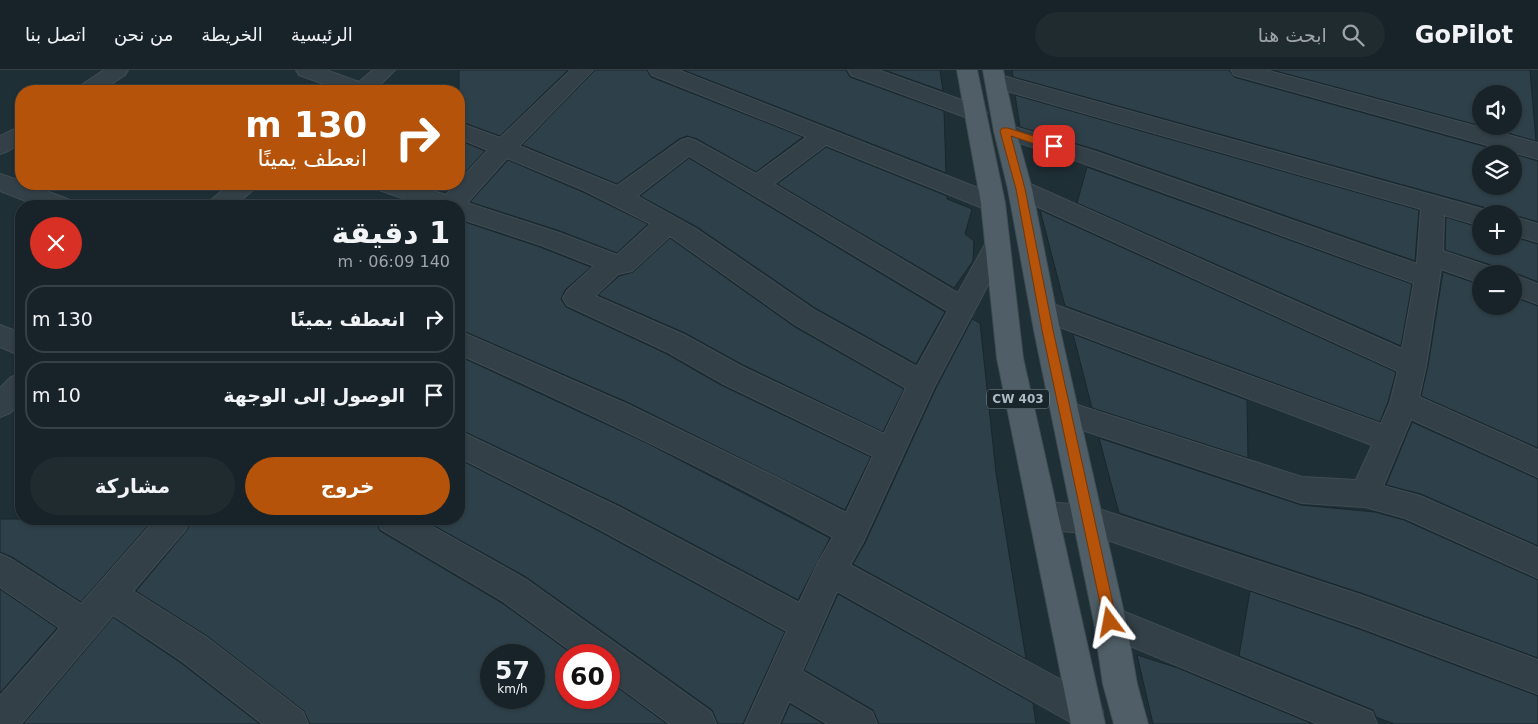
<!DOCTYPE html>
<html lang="ar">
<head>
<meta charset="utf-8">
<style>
	:root { --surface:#172328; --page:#202b30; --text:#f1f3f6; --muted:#9ea4a8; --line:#364045; --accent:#b45309 }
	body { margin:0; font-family:"DejaVu Sans",Vazirmatn,sans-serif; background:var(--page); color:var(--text); direction:rtl; height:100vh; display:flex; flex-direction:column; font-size:19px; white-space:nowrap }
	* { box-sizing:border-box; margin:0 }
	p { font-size:16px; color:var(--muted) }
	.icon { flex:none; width:28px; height:28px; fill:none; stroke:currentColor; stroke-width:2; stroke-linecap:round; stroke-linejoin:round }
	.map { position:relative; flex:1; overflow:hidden; direction:ltr }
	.sheet { position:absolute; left:15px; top:130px; width:450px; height:325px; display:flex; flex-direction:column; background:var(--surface); border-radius:20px; box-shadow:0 1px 4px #0004,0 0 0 1px var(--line); direction:rtl }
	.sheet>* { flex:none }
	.hud { position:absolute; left:15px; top:15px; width:450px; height:105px; border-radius:20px; box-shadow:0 1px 4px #0004,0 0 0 1px var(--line); direction:rtl; background:#b45309; color:#fff; overflow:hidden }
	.controls { position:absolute; left:1472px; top:15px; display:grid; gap:10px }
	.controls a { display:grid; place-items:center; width:50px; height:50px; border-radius:50%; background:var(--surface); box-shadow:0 1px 4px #0004,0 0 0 1px var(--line); font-size:25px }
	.speed { position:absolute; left:480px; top:574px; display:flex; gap:10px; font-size:25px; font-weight:700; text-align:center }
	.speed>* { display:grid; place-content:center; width:65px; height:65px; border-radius:50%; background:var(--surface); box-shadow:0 1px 4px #0004,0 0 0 1px var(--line); line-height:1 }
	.speed small { font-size:12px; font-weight:400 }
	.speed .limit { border:8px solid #d22; background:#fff; color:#111 }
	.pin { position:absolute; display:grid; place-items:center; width:42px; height:42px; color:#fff; margin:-21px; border-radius:10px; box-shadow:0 2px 8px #0006 }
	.me { position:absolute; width:55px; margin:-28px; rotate:347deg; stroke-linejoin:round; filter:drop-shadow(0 0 4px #0008) }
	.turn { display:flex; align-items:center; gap:18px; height:105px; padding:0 15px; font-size:22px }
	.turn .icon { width:65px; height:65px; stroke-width:2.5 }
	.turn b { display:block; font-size:35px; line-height:42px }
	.round { display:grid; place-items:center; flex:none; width:52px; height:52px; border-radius:26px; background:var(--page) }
	.head { display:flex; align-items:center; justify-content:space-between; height:85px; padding:0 15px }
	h1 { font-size:30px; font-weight:700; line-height:38px }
	.cta { display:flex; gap:10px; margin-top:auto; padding:10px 15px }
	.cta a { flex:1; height:58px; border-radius:30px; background:var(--accent); color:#fff; font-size:20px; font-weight:700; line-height:58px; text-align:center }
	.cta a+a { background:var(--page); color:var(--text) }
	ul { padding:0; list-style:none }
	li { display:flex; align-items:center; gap:15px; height:68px; margin:0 10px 8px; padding:0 5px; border:2px solid var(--line); border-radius:20px }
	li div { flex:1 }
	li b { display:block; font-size:19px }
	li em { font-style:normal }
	header { display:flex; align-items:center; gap:30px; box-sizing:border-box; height:70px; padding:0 25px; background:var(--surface); border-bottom:1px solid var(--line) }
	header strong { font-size:24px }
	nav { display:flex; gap:28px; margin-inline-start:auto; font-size:18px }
	.search { width:350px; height:45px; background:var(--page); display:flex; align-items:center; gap:12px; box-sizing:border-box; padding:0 18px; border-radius:28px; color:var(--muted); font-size:19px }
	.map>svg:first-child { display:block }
</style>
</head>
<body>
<header>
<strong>GoPilot</strong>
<div class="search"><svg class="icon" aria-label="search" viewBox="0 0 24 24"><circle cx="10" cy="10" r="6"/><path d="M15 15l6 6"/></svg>ابحث هنا</div>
<nav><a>الرئيسية</a><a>الخريطة</a><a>من نحن</a><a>اتصل بنا</a></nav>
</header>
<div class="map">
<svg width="1538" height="654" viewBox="0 0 1538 654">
	<rect width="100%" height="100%" fill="#1f2f36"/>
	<g fill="#2e414a" stroke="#1a272d" fill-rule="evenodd">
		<polygon points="459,0 568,0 500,66 459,51"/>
		<polygon points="595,0 647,0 651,7 803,67 756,102 697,69 687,66 679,69 617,114 522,75"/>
		<polygon points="683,0 846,0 850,7 944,41 946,103"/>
		<polygon points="884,0 940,0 943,21"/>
		<polygon points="1012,0 1229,0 1234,7 1512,84 1481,84 1481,116 1514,116 1514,84 1538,91 1538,152 1514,145 1514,144 1493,144 1490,139 1013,7"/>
		<polygon points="1272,0 1530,0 1536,71 1483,56 1514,56 1514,24 1481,24 1481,56"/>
		<polygon points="1015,25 1419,140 1415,191 1097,80 1020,57"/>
		<polygon points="459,70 485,81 459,109"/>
		<polygon points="826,77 947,126 947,129 972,139 965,164 974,171 973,191 954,218 777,114"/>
		<polygon points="689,88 945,242 916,294 815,238 697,157 640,126"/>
		<polygon points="508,90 583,122 648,154 617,183 560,161 470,132"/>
		<polygon points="1087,97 1412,214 1401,276 1077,133"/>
		<polygon points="1040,140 1396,302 1388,332 1380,352 1065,236"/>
		<polygon points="1446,147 1481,158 1481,176 1514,176 1514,167 1538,174 1538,212 1515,203 1495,204 1491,195 1445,180"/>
		<polygon points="459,150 540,177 591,197 565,220 561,229 566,237 665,283 721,315 871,387 845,440 629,333 459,259"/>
		<polygon points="670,168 795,257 904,319 883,362 743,295 685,263 598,225 619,206 633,202"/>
		<polygon points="1443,202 1481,215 1481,236 1514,236 1514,227 1538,236 1538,378 1421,326 1428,296"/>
		<polygon points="972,249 980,253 996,403 1026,589 853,494 865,473 936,318"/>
		<polygon points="1073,264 1247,330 1248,388 1092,338"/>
		<polygon points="459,286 647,373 830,468 798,530 621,436 459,359"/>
		<polygon points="1412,352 1538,409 1538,476 1421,424 1386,415"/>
		<polygon points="1099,368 1301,435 1375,442 1404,450 1538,510 1538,588 1364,524 1119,443"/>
		<polygon points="459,389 597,460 785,562 743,654 718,654 712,640 526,507 422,449 459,449"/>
		<polygon points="0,449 154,449 81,532 12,487 0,482"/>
		<path d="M192 449H375L380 461 502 533 574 585H566V628H609V611L667 654H310L304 641 207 566 136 521 187 460ZM491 585H534V628H491Z"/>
		<polygon points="0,519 57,558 0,623"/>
		<polygon points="1250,521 1362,560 1538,626 1538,654 1394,654 1376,647 1373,640 1239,586"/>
		<polygon points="838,524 1033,633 1036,654 879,654 873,640 804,600"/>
		<polygon points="113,547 181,593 260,654 23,654"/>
		<polygon points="1137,585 1178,598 1313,654 1153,654"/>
		<polygon points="790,634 824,654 781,654"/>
	</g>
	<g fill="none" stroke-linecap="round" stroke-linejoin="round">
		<g stroke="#3f4c53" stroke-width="2">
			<g id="minor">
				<polygon points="104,0 128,0 125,5 101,21 77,21 80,16"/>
				<polygon points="296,0 326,0 359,12 373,0 395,0 374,21 343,21 299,5"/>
				<path d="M571 0H593L519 76 617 116 680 71 688 68 696 71 756 104 807 67 652 5 649 0H678L1001 127 1005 133 1001 139 993 141 985 139 826 75 774 114 958 223 988 169 997 166 1006 169 1009 175 934 317 863 472 850 495 1098 630 1103 642 1098 654H1074L837 521 802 601 872 642 877 654H828L789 631 779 654H745L787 561 598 458 459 387V361L620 438 799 533 819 491 833 467C710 400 586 341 459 284V261L628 335 776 407 846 443 873 386 722 313 666 281 567 235 563 228 567 221 594 196 541 175 459 148V136H426L379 120 376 114H411L446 125 488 80 459 68V53L500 68ZM689 86 948 241 917 297 814 240 696 159 637 126ZM507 88 584 120 651 154 617 185 559 163 467 133ZM670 166 796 255 906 318 884 364 742 297 684 265 595 226 618 204 632 201Z"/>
				<polygon points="848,0 878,0 984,38 987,43 984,48 976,50 968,48 851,5"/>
				<polygon points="1231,0 1265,0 1538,73 1538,89 1234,5"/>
				<polygon points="996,4 1489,141 1491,144 1481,144 1481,156 1444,145 1443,181 1490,197 1493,204 1481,204 1481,213 1441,199 1426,296 1419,327 1538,380 1538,407 1411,349 1383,416 1420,426 1538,478 1538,508 1405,448 1365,437 1302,433 1055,351 1051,343 1055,335 1065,331 1302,407 1356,410 1372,375 1036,248 1032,241 1036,234 1045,231 1381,354 1390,333 1398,301 1012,125 1008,119 1012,113 1020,111 1028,113 1402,279 1414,213 1080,92 997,66 994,61 997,56 1005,54 1096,82 1417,194 1421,139 989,16 986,11 989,6"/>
				<polygon points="21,56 21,73 8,81 0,84 0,66"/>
				<polygon points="0,104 21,111 21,114 28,114 70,130 74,136 39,136 0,121"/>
				<polygon points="230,114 257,114 253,120 234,136 207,136 211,130"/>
				<polygon points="1514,147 1538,154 1538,172 1514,165"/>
				<polygon points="1514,205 1538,214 1538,234 1514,225"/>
				<polygon points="0,255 21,263 21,286 0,277"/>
				<polygon points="21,304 21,332 10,343 0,347 0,318 11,307"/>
				<polygon points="1044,432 1087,435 1363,526 1538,590 1538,624 1363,558 1087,463 1044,460 1033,456 1029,446 1033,436"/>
				<polygon points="156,449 190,449 186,459 133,521 206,567 303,642 308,654 263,654 182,591 113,545 21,654 0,654 0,626 60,558 0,517 0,484 11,489 81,534"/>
				<polygon points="377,449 419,449 525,509 711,642 716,654 670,654 609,609 609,585 577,585 503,531 381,459"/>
				<polygon points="1110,536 1372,642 1377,654 1318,654 1099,563 1094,552 1099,541"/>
			</g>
		</g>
		<g stroke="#3f4c53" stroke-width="2">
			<g id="primary">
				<polygon points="957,0 977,0 1005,133 1023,288 1105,654 1071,654 997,288 981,133"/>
				<polygon points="983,0 1003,0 1016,61 1032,119 1060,260 1126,552 1137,614 1148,654 1114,654 1103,614 1094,552 1034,260 1008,119 994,61"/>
			</g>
		</g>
		<use href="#minor" fill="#334047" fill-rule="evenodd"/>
		<use href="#primary" fill="#505f67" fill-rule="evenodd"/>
	</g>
	<polygon fill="#b45309" stroke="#753606" points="1002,58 1008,58 1058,74 1059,76 1054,80 1011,66 1025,119 1053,260 1117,552 1115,556 1110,558 1106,556 1104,552 1042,260 1016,119 1000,61"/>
	<g text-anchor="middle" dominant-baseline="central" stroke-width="5" stroke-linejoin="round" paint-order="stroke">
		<rect fill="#18252b" stroke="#808e96" stroke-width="1" x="987" y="319.5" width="62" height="19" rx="4"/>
		<g font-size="12" font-weight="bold" fill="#adbbc4">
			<text x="1018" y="329">CW 403</text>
		</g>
	</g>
</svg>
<div class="controls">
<a><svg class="icon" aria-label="sound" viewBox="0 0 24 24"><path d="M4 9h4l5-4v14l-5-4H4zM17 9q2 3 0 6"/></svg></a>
<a><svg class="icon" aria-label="layers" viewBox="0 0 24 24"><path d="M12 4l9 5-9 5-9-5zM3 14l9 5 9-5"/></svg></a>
<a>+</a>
<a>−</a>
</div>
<div class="speed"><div>57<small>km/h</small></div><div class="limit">60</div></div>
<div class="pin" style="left:1054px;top:76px;background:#d93025"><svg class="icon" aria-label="arrive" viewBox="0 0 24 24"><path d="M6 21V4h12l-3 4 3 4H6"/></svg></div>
<svg class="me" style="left:1110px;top:552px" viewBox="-20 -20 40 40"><path d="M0-17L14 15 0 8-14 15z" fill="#b45309" stroke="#fff" stroke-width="4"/></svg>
<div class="hud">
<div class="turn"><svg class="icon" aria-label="right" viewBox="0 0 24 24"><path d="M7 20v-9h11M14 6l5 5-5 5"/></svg><div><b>130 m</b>انعطف يمينًا</div></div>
</div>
<section class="sheet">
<div class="head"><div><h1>1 دقيقة</h1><p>140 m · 06:09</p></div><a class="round" style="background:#d93025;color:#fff"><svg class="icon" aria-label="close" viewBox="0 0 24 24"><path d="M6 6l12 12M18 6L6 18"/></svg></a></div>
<ul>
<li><svg class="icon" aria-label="right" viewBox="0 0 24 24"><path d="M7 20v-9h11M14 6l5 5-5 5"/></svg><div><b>انعطف يمينًا</b></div><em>130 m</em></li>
<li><svg class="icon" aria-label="arrive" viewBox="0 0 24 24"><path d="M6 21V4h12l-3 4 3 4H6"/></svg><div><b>الوصول إلى الوجهة</b></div><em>10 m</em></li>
</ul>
<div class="cta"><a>خروج</a><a>مشاركة</a></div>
</section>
</div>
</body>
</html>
